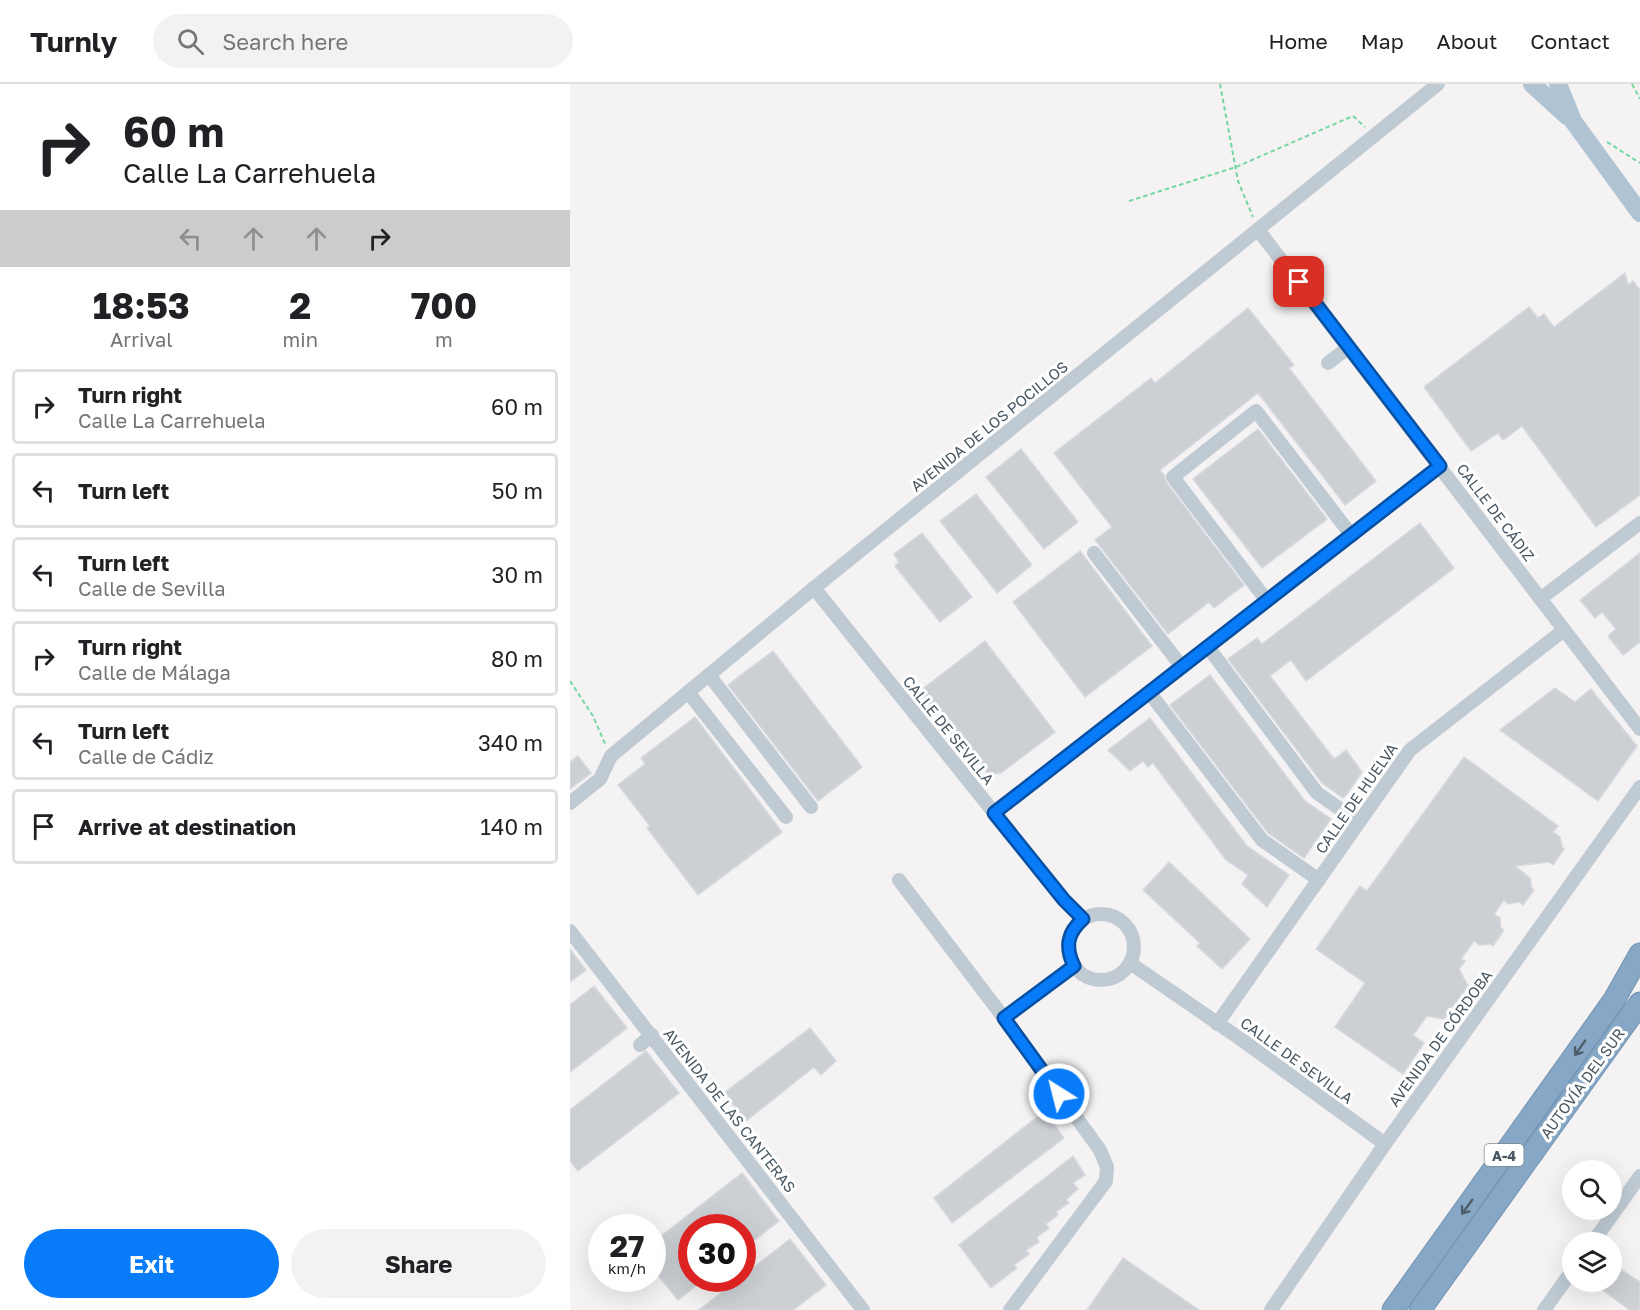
<!DOCTYPE html>
<html lang="en">
<head>
<meta charset="utf-8">
<style>
	:root { --surface:#fff; --page:#f2f2f2; --text:#202124; --muted:#757577; --line:#e0e0e0; --accent:#087bf9 }
	body { margin:0; font-family:"Golos Text",sans-serif; background:var(--page); color:var(--text); height:100vh; display:flex; flex-direction:column; font-size:22px; white-space:nowrap }
	* { box-sizing:border-box; margin:0 }
	p { font-size:20px; color:var(--muted) }
	.icon { flex:none; width:33px; height:33px; fill:none; stroke:currentColor; stroke-width:2; stroke-linecap:round; stroke-linejoin:round }
	.map { position:relative; flex:1; overflow:hidden }
	.side { display:flex; flex-direction:column; background:var(--surface); width:570px }
	.side>* { flex:none }
	.guide { background:#fff; color:var(--text); overflow:hidden }
	.controls { position:absolute; left:992px; top:1076px; display:grid; gap:12px }
	.controls a { display:grid; place-items:center; width:60px; height:60px; border-radius:50%; background:var(--surface); box-shadow:0 6px 24px #0002; font-size:30px }
	.speed { position:absolute; left:18px; top:1130px; display:flex; gap:12px; font-size:30px; font-weight:700; text-align:center }
	.speed>* { display:grid; place-content:center; width:78px; height:78px; border-radius:50%; background:var(--surface); box-shadow:0 6px 24px #0002; line-height:1 }
	.speed small { font-size:15px; font-weight:400 }
	.speed .limit { border:9px solid #d22; background:#fff; color:#111 }
	.pin { position:absolute; display:grid; place-items:center; width:51px; height:51px; color:#fff; margin:-26px; border-radius:12px; box-shadow:0 3px 9px #0006 }
	.me { position:absolute; width:66px; margin:-33px; rotate:324deg; stroke-linejoin:round; filter:drop-shadow(0 0 4px #0008) }
	.turn { display:flex; align-items:center; gap:21px; height:126px; padding:0 24px; font-size:27px }
	.turn .icon { width:78px; height:78px; stroke-width:2.5 }
	.turn b { display:block; font-size:42px; line-height:51px }
	.lanes { display:flex; align-items:center; height:57px; padding:0 24px; background:#0003; justify-content:center; gap:30px; direction:ltr }
	.lanes .off { opacity:.35 }
	.eta { display:flex; justify-content:space-evenly; align-items:center; height:102px; text-align:center }
	.eta b { font-size:36px; font-weight:700; line-height:42px }
	.primary-button { display:flex; gap:12px; margin-top:auto; padding:12px 24px }
	.primary-button a { flex:1; height:69px; border-radius:36px; background:var(--accent); color:#fff; font-size:24px; font-weight:700; line-height:69px; text-align:center }
	.primary-button a+a { background:var(--page); color:var(--text) }
	ul { padding:0; list-style:none }
	li { display:flex; align-items:center; gap:18px; height:75px; margin:0 12px 9px; padding:0 12px; border:3px solid var(--line); border-radius:6px }
	li div { flex:1 }
	li b { display:block; font-size:22px }
	li em { font-style:normal }
	header { display:flex; align-items:center; gap:36px; box-sizing:border-box; height:84px; padding:0 30px; background:var(--surface); border-bottom:2px solid var(--line) }
	header strong { font-size:28px }
	nav { display:flex; gap:33px; margin-inline-start:auto; font-size:21px }
	.search { width:420px; height:54px; background:var(--page); display:flex; align-items:center; gap:15px; box-sizing:border-box; padding:0 21px; border-radius:33px; color:var(--muted); font-size:22px }
	main { display:flex; flex:1; min-height:0 }
	.map>svg:first-child { display:block }
</style>
</head>
<body>
<header>
<strong>Turnly</strong>
<div class="search"><svg class="icon" aria-label="search" viewBox="0 0 24 24"><circle cx="10" cy="10" r="6"/><path d="M15 15l6 6"/></svg>Search here</div>
<nav><a>Home</a><a>Map</a><a>About</a><a>Contact</a></nav>
</header>
<main>
<section class="side">
<div class="guide">
<div class="turn"><svg class="icon" aria-label="right" viewBox="0 0 24 24"><path d="M7 20v-9h11M14 6l5 5-5 5"/></svg><div><b>60 m</b>Calle La Carrehuela</div></div>
<div class="lanes"><svg class="icon off" aria-label="left" viewBox="0 0 24 24"><path d="M17 20v-9H6M10 6l-5 5 5 5"/></svg><svg class="icon off" aria-label="ahead" viewBox="0 0 24 24"><path d="M12 20V5M6 11l6-6 6 6"/></svg><svg class="icon off" aria-label="ahead" viewBox="0 0 24 24"><path d="M12 20V5M6 11l6-6 6 6"/></svg><svg class="icon" aria-label="right" viewBox="0 0 24 24"><path d="M7 20v-9h11M14 6l5 5-5 5"/></svg></div>
</div>
<div class="eta">
<div><b>18:53</b><p>Arrival</p></div>
<div><b>2</b><p>min</p></div>
<div><b>700</b><p>m</p></div>
</div>
<ul>
<li><svg class="icon" aria-label="right" viewBox="0 0 24 24"><path d="M7 20v-9h11M14 6l5 5-5 5"/></svg><div><b>Turn right</b><p>Calle La Carrehuela</p></div><em>60 m</em></li>
<li><svg class="icon" aria-label="left" viewBox="0 0 24 24"><path d="M17 20v-9H6M10 6l-5 5 5 5"/></svg><div><b>Turn left</b></div><em>50 m</em></li>
<li><svg class="icon" aria-label="left" viewBox="0 0 24 24"><path d="M17 20v-9H6M10 6l-5 5 5 5"/></svg><div><b>Turn left</b><p>Calle de Sevilla</p></div><em>30 m</em></li>
<li><svg class="icon" aria-label="right" viewBox="0 0 24 24"><path d="M7 20v-9h11M14 6l5 5-5 5"/></svg><div><b>Turn right</b><p>Calle de Málaga</p></div><em>80 m</em></li>
<li><svg class="icon" aria-label="left" viewBox="0 0 24 24"><path d="M17 20v-9H6M10 6l-5 5 5 5"/></svg><div><b>Turn left</b><p>Calle de Cádiz</p></div><em>340 m</em></li>
<li><svg class="icon" aria-label="arrive" viewBox="0 0 24 24"><path d="M6 21V4h12l-3 4 3 4H6"/></svg><div><b>Arrive at destination</b></div><em>140 m</em></li>
</ul>
<div class="primary-button"><a>Exit</a><a>Share</a></div>
</section>
<div class="map">
<svg width="1070" height="1226" viewBox="0 0 1070 1226">
	<rect width="100%" height="100%" fill="#f5f2f3"/>
	<g fill="#ccd0d5" stroke="#d6d9de" stroke-width="1.5">
		<polygon points="1055,189 1058,201 1063,197 1070,206 1070,411 1026,443 952,342 933,356 928,349 901,367 854,303 959,223 968,234 974,230 984,243"/>
		<polygon points="678,224 724,281 719,284 806,397 775,421 688,309 590,386 594,391 596,398 674,501 644,524 639,518 598,550 525,456 542,443 484,369 581,294 585,299"/>
		<polygon points="688,345 757,435 692,484 623,395"/>
		<polygon points="451,365 508,438 474,465 416,393"/>
		<polygon points="406,410 462,481 427,509 370,437"/>
		<polygon points="850,439 884,484 736,597 721,576 700,592 764,675 776,666 792,688 777,710 773,714 752,699 658,575 687,554 692,560"/>
		<polygon points="352,449 402,513 370,538 325,482 329,478 324,470"/>
		<polygon points="510,467 582,562 515,613 443,518"/>
		<polygon points="1070,469 1070,558 1053,571 1038,552 1046,545 1032,528 1025,534 1010,516"/>
		<polygon points="415,557 485,648 431,689 418,690 401,667 397,670 350,607"/>
		<polygon points="203,567 292,683 248,717 158,601"/>
		<polygon points="640,591 735,717 761,735 734,774 698,749 600,621"/>
		<polygon points="985,604 1005,618 1021,605 1067,662 1028,717 930,646"/>
		<polygon points="125,633 212,748 128,811 77,744 80,742 48,701 75,680 71,674"/>
		<polygon points="580,634 677,762 719,791 697,823 672,800 678,791 656,776 583,679 578,683 573,677 560,687 538,666"/>
		<polygon points="8,672 21,689 0,705 0,678"/>
		<polygon points="894,673 988,742 983,748 990,753 992,763 994,765 983,781 979,778 945,782 960,794 962,804 964,806 953,821 949,818 938,820 934,816 924,830 930,834 931,844 934,846 923,862 920,860 909,861 904,857 891,875 895,877 889,885 898,902 874,935 857,932 843,951 854,959 833,990 765,943 795,899 746,865 790,802 797,807"/>
		<polygon points="599,778 680,855 652,885 627,862 630,859 573,806"/>
		<polygon points="0,865 16,886 0,898"/>
		<polygon points="24,902 57,944 0,988 0,921"/>
		<polygon points="240,944 266,977 251,991 244,983 176,1037 154,1009"/>
		<polygon points="76,967 109,1009 8,1087 0,1077 0,1026"/>
		<polygon points="472,1029 478,1037 480,1035 494,1054 382,1139 364,1114"/>
		<polygon points="503,1072 515,1091 503,1099 508,1105 496,1116 499,1119 486,1128 488,1131 476,1140 479,1144 467,1153 469,1158 456,1166 459,1170 444,1181 447,1184 421,1204 389,1161"/>
		<polygon points="172,1089 209,1137 172,1166 172,1143 122,1143 122,1194 136,1194 108,1216 82,1184 82,1159"/>
		<polygon points="220,1155 256,1201 223,1226 129,1226"/>
		<polygon points="553,1174 629,1226 517,1226"/>
		<polygon points="1041,1179 1070,1198 1070,1226 1060,1226 1020,1197 1041,1197"/>
	</g>
	<g fill="none" stroke-linecap="round" stroke-linejoin="round">
		<g stroke="#7192b1" stroke-width="23">
			<g id="highway">
				<polyline points="823,1226 1044,916 1070,870"/>
				<polyline points="850,1226 1070,919"/>
			</g>
		</g>
		<g stroke="#72d7a1" stroke-width="2" stroke-dasharray="4.5 3" stroke-linecap="butt">
			<polyline points="650,0 668,97 683,133"/>
			<polyline points="1062,0 1070,15"/>
			<polyline points="1037,58 1070,79"/>
			<polyline points="559,117 666,83 783,32 795,43"/>
			<polyline points="0,597 23,632 36,662"/>
		</g>
		<g stroke="#bfcad3" stroke-width="14">
			<polyline points="689,147 1070,645"/>
			<polyline points="758,279 779,263"/>
			<polyline points="524,469 612,583"/>
			<polyline points="244,504 494,816 513,835"/>
			<polyline points="970,515 1070,439"/>
			<polyline points="697,517 603,393 686,327 782,452"/>
			<polyline points="638,563 747,709 789,738"/>
			<polyline points="139,591 241,723"/>
			<polyline points="118,608 216,733"/>
			<polyline points="579,608 692,756 749,796"/>
			<polyline points="0,719 30,695 41,672 244,504 868,0"/>
			<polyline points="424,729 870,382"/>
			<polyline points="329,796 434,934 530,1066 537,1083 536,1097 440,1226"/>
			<circle cx="531" cy="863" r="33"/>
			<polyline points="0,847 293,1226"/>
			<polyline points="560,879 672,956 815,1060"/>
			<polyline points="434,934 504,882"/>
			<polyline points="647,940 840,666 994,546"/>
			<polyline points="70,961 82,951"/>
			<polyline points="1023,1158 1070,1092"/>
			<polyline points="701,1226 815,1060 1070,703"/>
			<polyline points="974,1226 1002,1187"/>
		</g>
		<g stroke="#b0c3d3" stroke-width="18">
			<polyline points="962,0 997,32"/>
			<polyline points="988,0 1003,37 1070,129"/>
		</g>
		<use href="#highway" stroke="#86a7c5" stroke-width="21"/>
	</g>
	<defs><path id="oneway-shaft" d="M-6 0H5M1.5-3L5.5 0L1.5 3" fill="none" stroke-width="1.6" stroke-linecap="round" stroke-linejoin="round" transform="scale(1.5)"/></defs>
	<g stroke="#4e5f6c">
		<use href="#oneway-shaft" transform="translate(1010 964) rotate(125)"/>
		<use href="#oneway-shaft" transform="translate(897 1123) rotate(126)"/>
	</g>
	<g fill="none" stroke-linecap="round" stroke-linejoin="round">
		<g stroke="#0550a2" stroke-width="15">
			<path id="route" d="M489 1010 434 934 504 882C495 863 497 849 513 835L494 816 424 729 870 382 729 198"/>
		</g>
		<use href="#route" stroke="#087bf9" stroke-width="10"/>
	</g>
	<g text-anchor="middle" dominant-baseline="central" stroke-width="6" stroke-linejoin="round" paint-order="stroke">
		<rect fill="#fff" stroke="#7f8991" stroke-width="1.5" x="914.5" y="1060" width="39" height="22" rx="4.5"/>
		<g font-size="14" font-weight="bold" fill="#485762">
			<text x="934" y="1071">A-4</text>
		</g>
		<g font-size="15" fill="#485762" stroke="#fff">
			<text transform="translate(419 342) rotate(-39)">AVENIDA DE LOS POCILLOS</text>
			<text transform="translate(926 428) rotate(53)">CALLE DE CÁDIZ</text>
			<text transform="translate(379 646) rotate(51)">CALLE DE SEVILLA</text>
			<text transform="translate(786 714) rotate(-55)">CALLE DE HUELVA</text>
			<text transform="translate(870 954) rotate(-54)">AVENIDA DE CÓRDOBA</text>
			<text transform="translate(727 976) rotate(36)">CALLE DE SEVILLA</text>
			<text transform="translate(1012 999) rotate(-54)">AUTOVÍA DEL SUR</text>
			<text transform="translate(160 1026) rotate(52)">AVENIDA DE LAS CANTERAS</text>
		</g>
	</g>
</svg>
<div class="controls">
<a><svg class="icon" aria-label="search" viewBox="0 0 24 24"><circle cx="10" cy="10" r="6"/><path d="M15 15l6 6"/></svg></a>
<a><svg class="icon" aria-label="layers" viewBox="0 0 24 24"><path d="M12 4l9 5-9 5-9-5zM3 14l9 5 9-5"/></svg></a>
</div>
<div class="speed"><div>27<small>km/h</small></div><div class="limit">30</div></div>
<div class="pin" style="left:729px;top:198px;background:#d93025"><svg class="icon" aria-label="arrive" viewBox="0 0 24 24"><path d="M6 21V4h12l-3 4 3 4H6"/></svg></div>
<svg class="me" style="left:489px;top:1010px" viewBox="-20 -20 40 40"><circle r="17" fill="#087bf9" stroke="#fff" stroke-width="3"/><path d="M0-11L8 9 0 5-8 9z" fill="#fff"/></svg>
</div>
</main>
</body>
</html>
